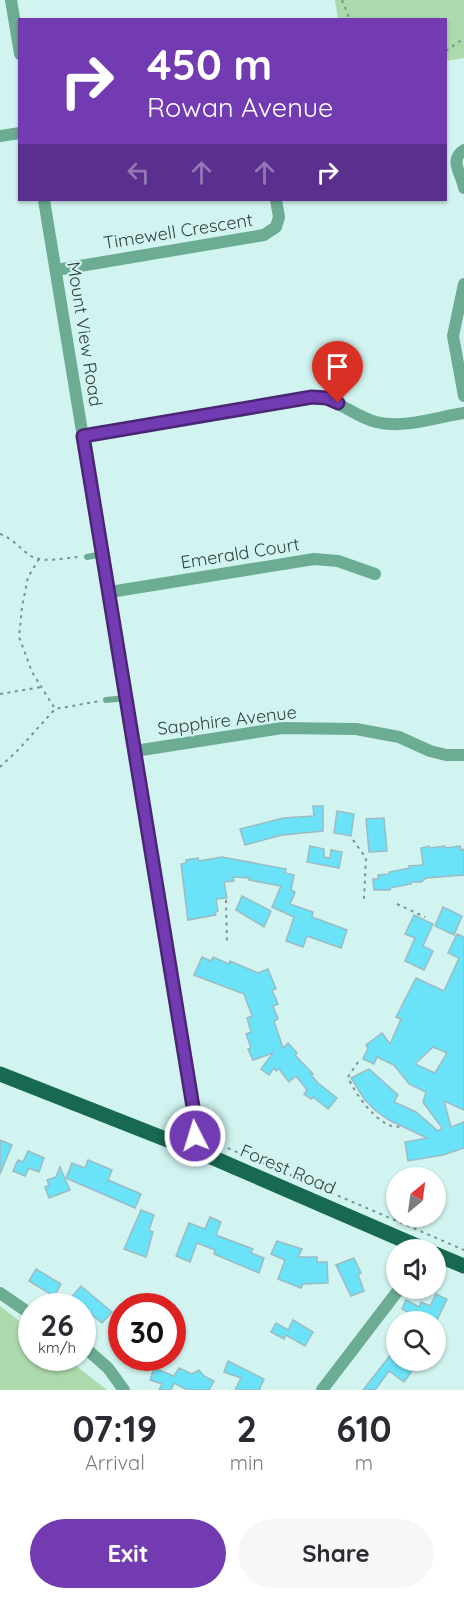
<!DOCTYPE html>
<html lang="en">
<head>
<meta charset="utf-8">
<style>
	:root { --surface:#fff; --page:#f7f7f7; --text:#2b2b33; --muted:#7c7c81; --accent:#723bb2 }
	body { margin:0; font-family:Quicksand,sans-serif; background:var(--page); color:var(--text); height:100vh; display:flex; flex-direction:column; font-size:22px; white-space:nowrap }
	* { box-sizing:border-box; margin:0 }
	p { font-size:20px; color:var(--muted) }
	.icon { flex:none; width:33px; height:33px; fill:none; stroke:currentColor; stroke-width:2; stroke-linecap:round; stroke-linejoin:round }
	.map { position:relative; height:1390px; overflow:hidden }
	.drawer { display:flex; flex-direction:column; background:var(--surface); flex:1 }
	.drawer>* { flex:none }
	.guide { position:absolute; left:18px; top:18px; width:429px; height:183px; border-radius:0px; box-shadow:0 2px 4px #0004; background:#723bb2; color:#fff; overflow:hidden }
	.needle { width:39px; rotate:29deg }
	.tools { position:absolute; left:386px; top:1167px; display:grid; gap:12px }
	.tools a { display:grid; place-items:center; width:60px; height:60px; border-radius:50%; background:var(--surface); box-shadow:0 2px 4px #0004; font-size:30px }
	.speed { position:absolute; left:18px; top:1293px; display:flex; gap:12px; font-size:30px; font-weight:700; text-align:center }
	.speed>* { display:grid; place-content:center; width:78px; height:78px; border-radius:50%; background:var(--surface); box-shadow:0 2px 4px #0004; line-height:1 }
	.speed small { font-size:15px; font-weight:400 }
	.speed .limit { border:9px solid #d22; background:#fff; color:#111 }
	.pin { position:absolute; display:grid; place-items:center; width:51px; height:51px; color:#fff; margin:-62px -26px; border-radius:50% 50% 50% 0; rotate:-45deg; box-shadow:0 0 6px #0007 }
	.pin .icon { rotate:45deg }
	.me { position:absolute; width:66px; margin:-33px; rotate:355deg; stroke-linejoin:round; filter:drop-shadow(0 0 4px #0008) }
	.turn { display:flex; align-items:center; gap:21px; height:126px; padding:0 30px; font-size:27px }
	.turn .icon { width:78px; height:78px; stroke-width:2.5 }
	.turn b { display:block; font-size:42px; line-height:51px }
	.lanes { display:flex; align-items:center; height:57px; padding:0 30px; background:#0003; justify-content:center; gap:30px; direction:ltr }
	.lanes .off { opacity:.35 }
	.eta { display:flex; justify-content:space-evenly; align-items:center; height:102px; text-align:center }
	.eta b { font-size:36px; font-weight:700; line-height:42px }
	.primary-button { display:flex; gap:12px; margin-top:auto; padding:12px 30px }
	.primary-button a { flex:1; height:69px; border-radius:36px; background:var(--accent); color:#fff; font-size:24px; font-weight:700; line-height:69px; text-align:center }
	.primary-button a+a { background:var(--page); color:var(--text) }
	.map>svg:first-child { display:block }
</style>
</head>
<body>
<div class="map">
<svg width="464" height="1390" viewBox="0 0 464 1390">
	<rect width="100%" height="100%" fill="#d1f4f0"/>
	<g fill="#addaad">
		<polygon points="335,0 464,0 464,58 446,61 446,20 338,19"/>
		<polygon points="0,1306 31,1330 32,1358 66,1358 107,1390 0,1390"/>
	</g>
	<g fill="#6ae3f9" stroke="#9cbbc2" stroke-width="1.5" fill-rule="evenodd">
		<polygon points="313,806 323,806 323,831 282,835 245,845 240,829 283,818 314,816"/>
		<polygon points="337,811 354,814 351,836 334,833"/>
		<polygon points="384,818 387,851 369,852 366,819"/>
		<polygon points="310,846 324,849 324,857 330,858 331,850 342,852 339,868 307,862"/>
		<polygon points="429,846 430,848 445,846 445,848 460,846 461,850 464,849 464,875 426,878 421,882 411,882 411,884 390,888 390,890 374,890 373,879 378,879 378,875 389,874 389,872 410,868 409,866 423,865 421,848"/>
		<polygon points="222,857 286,869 285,873 294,875 291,890 295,892 290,904 313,912 312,917 347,930 341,948 307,936 303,947 286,941 294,917 272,907 281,886 249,880 250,878 233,877 234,881 224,882 227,898 216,899 218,911 215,912 216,915 188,920 181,864 186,863 186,860 198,858 199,861"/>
		<polygon points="242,896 271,911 264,927 236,910"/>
		<polygon points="443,907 462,916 454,935 435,926"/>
		<polygon points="414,915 433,924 423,946 433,951 424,970 405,961 415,938 405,934"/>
		<path d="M457 934 464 937V1110L444 1101 451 1127 464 1122V1148L443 1155 408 1161 405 1142 427 1138 389 1120 376 1111 365 1100 351 1078 369 1069 398 1095 394 1102 416 1112 438 1131 442 1128 423 1102 426 1092 409 1084 394 1065 377 1057 374 1064 363 1059 368 1048 366 1045 382 1033 390 1044 401 1019 396 1017 416 978 444 991 459 958 448 953ZM433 1047 447 1053 435 1073 415 1064Z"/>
		<polygon points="202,957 211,961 213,957 229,964 230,961 258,973 268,969 276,989 272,990 278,1004 273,1006 278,1019 274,1021 283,1048 288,1043 297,1053 295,1055 313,1074 311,1075 318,1083 337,1098 328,1109 313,1097 311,1099 304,1094 307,1090 296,1076 289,1082 279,1069 276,1071 274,1068 269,1075 261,1069 273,1053 253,1060 248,1049 251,1048 246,1034 251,1032 247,1018 252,1016 244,994 194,975"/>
		<polygon points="0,1140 12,1145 0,1174"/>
		<polygon points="28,1151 44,1158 39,1172 29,1168 25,1176 13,1171 18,1160 23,1162"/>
		<polygon points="88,1160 112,1170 108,1180 141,1194 135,1208 66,1178 72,1163 85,1168"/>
		<polygon points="60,1167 70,1190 49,1198 45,1187 49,1185 47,1180 56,1177"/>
		<polygon points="141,1210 154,1215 149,1230 153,1232 146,1257 124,1249"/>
		<polygon points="210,1217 221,1222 216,1235 253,1249 251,1253 264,1258 259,1273 214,1254 215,1250 197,1243 190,1262 176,1256 189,1223 205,1229"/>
		<polygon points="277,1241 302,1249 298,1257 317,1257 317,1262 327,1262 328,1283 303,1284 301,1288 278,1279 285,1260 271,1254"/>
		<polygon points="354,1258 361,1273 358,1274 364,1291 351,1296 336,1265"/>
		<polygon points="36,1269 61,1284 55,1295 52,1295 29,1281"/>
		<polygon points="81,1286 112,1312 102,1323 71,1298"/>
		<polygon points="436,1294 447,1299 436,1322 426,1322 402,1309 406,1300 419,1307 421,1302 430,1306"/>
		<polygon points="293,1320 313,1332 305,1346 286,1335 284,1339 271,1332 276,1323 288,1330"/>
		<polygon points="396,1348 396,1360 420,1360 404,1382 389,1371 375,1390 363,1390"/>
		<polygon points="228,1361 264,1379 259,1390 235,1390 241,1378 224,1372"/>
		<polygon points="154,1368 174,1376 179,1368 192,1374 199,1370 204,1376 214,1381 209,1390 187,1390 174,1383 171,1390 159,1390 162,1384 150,1380"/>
	</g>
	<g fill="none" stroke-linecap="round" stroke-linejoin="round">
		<g stroke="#7b9391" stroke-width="2" stroke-dasharray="3 4.5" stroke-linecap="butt">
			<polyline points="342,0 350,20"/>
			<polyline points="446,51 464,38"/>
			<path d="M0 534C15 539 25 555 35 558 48 562 65 558 78 557"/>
			<polyline points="39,559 28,577 22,607 19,637 32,672 55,709"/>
			<polyline points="0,694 42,687"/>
			<polyline points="0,767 19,749 55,709 100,701"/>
			<polyline points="353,840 366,858 364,899"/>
			<polyline points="226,900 227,944"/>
			<polyline points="397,904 425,917"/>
			<path d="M358 1062 348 1077C354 1093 382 1133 402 1126"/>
			<polyline points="207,1123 209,1140 464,1250"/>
		</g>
		<g stroke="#6bac92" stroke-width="6">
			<polyline points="87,557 102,554"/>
			<polyline points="106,700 126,698"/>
		</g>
		<g stroke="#6bac92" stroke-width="12">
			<polyline points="11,0 20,54"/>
			<polyline points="0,136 20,133"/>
			<path d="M464 150C448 160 462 174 464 188"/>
			<polyline points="44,200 194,1113 195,1132 191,1149"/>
			<polyline points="56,270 264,235 276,227 279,217 276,200"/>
			<polyline points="464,284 453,336 464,396"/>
			<path d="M83 436 312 397C340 399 351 415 376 422 404 429 437 417 464 413"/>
			<polyline points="110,592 314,559 338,561 375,574"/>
			<polyline points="135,751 282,728 356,729 399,737 430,751 446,755 464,755"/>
			<polyline points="0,1293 32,1315"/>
			<polyline points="82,1345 108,1368 124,1390"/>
			<polyline points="322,1390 400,1288"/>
		</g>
		<g stroke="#176a51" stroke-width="15">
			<polyline points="0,1074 216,1159 426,1250"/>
			<polyline points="435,1254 464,1266"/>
		</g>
	</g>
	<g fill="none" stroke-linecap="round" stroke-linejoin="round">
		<g stroke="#4a2674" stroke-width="15">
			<polyline id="route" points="195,1136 194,1113 83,436 312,397 327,398 338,403"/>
		</g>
		<use href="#route" stroke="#723bb2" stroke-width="10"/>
	</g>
	<g text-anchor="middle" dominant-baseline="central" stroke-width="4.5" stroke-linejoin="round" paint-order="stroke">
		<g font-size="18" fill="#32403f" stroke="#d1f4f0">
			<text transform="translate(178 231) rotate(-9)">Timewell Crescent</text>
			<text transform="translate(85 334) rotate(81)">Mount View Road</text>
			<text transform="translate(240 553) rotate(-9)">Emerald Court</text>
			<text transform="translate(227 720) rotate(-7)">Sapphire Avenue</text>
			<text transform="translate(288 1169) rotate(23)">Forest Road</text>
		</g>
	</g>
</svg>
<div class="tools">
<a><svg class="needle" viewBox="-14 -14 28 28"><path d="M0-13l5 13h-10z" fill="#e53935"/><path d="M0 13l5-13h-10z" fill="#7c7c81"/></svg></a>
<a><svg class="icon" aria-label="sound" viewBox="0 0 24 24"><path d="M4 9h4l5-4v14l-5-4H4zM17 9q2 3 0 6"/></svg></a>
<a><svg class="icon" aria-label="search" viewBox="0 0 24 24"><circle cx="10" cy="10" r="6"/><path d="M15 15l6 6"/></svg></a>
</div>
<div class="speed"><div>26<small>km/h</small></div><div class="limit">30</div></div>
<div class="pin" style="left:338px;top:403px;background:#d93025"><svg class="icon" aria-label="arrive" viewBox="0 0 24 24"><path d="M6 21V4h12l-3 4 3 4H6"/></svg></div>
<svg class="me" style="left:195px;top:1136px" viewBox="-20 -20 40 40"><circle r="17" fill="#723bb2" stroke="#fff" stroke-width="3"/><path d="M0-11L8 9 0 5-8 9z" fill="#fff"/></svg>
<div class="guide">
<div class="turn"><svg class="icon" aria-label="right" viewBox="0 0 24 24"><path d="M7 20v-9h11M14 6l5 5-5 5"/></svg><div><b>450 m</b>Rowan Avenue</div></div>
<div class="lanes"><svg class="icon off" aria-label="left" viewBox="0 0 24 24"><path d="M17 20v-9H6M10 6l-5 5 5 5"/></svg><svg class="icon off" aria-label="ahead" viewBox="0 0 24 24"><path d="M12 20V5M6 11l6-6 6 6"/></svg><svg class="icon off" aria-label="ahead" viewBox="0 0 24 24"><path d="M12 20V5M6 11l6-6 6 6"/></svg><svg class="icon" aria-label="right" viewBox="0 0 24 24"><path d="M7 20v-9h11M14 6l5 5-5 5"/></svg></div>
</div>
</div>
<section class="drawer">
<div class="eta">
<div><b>07:19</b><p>Arrival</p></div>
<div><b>2</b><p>min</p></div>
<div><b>610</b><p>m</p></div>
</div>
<div class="primary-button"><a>Exit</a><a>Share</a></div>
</section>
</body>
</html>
